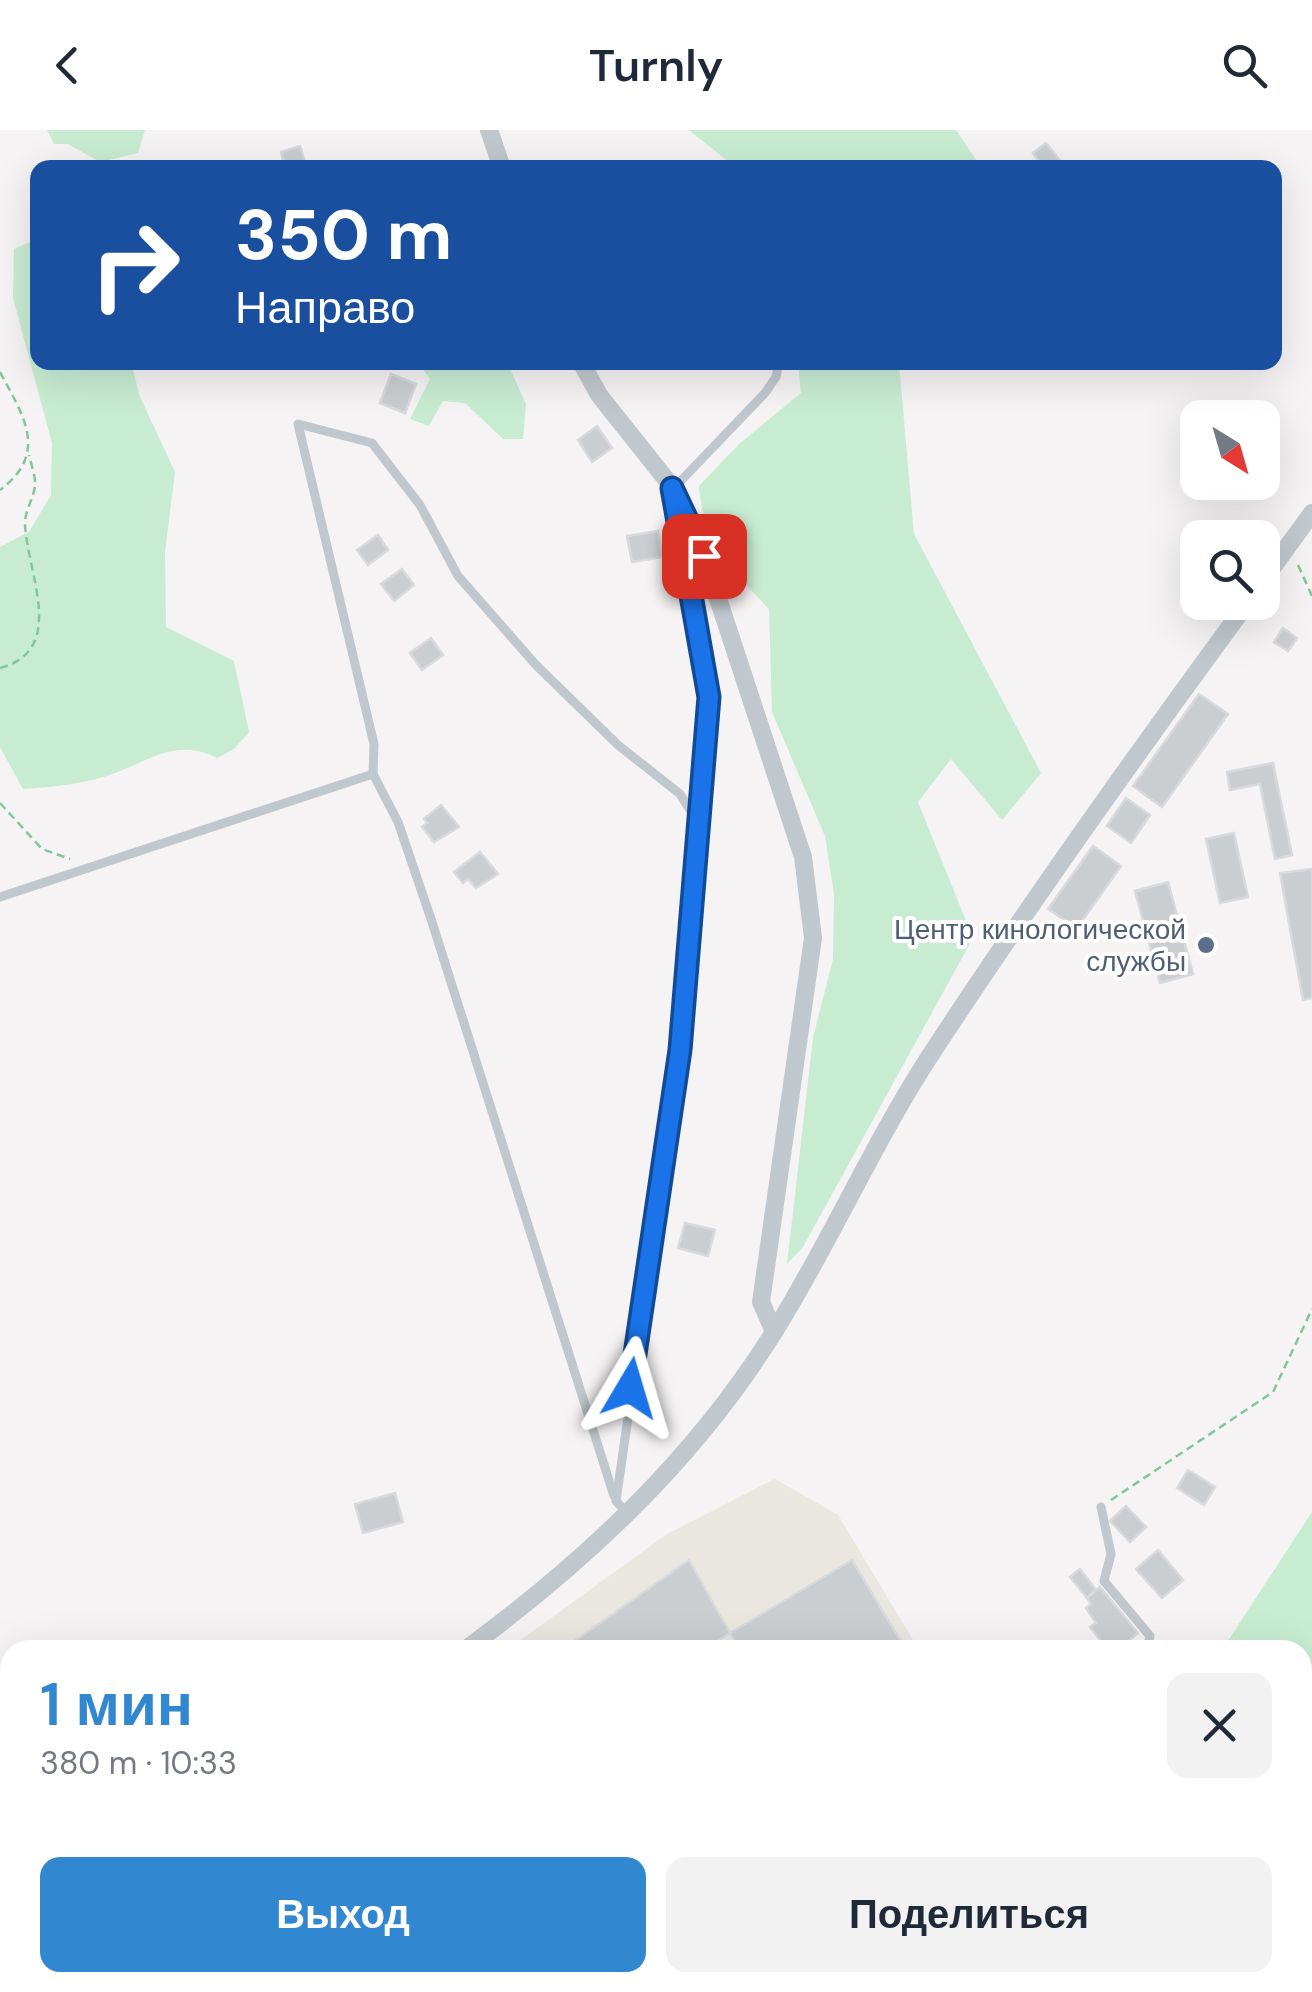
<!DOCTYPE html>
<html lang="ru">
<head>
<meta charset="utf-8">
<style>
	:root { --surface:#fff; --page:#f2f2f3; --text:#1f2937; --muted:#747a83; --accent:#3188d1 }
	body { margin:0; font-family:"DM Sans",sans-serif; background:var(--page); color:var(--text); height:100vh; display:flex; flex-direction:column; font-size:38px; white-space:nowrap }
	* { box-sizing:border-box; margin:0 }
	p { font-size:32px; color:var(--muted) }
	.icon { flex:none; width:55px; height:55px; fill:none; stroke:currentColor; stroke-width:2; stroke-linecap:round; stroke-linejoin:round }
	.map { position:relative; flex:1; overflow:hidden }
	.panel { position:absolute; left:0px; top:1510px; width:1312px; height:352px; display:flex; flex-direction:column; background:var(--surface); border-radius:30px 30px 0 0; box-shadow:0 10px 40px #0002 }
	.panel>* { flex:none }
	.banner { position:absolute; left:30px; top:30px; width:1252px; height:210px; border-radius:20px; box-shadow:0 10px 40px #0002; background:#1a4fa0; color:#fff; overflow:hidden }
	.needle { width:65px; rotate:143deg }
	.fabs { position:absolute; left:1180px; top:270px; display:grid; gap:20px }
	.fabs a { display:grid; place-items:center; width:100px; height:100px; border-radius:20px; background:var(--surface); box-shadow:0 10px 40px #0002; font-size:50px }
	.pin { position:absolute; display:grid; place-items:center; width:85px; height:85px; color:#fff; margin:-42px; border-radius:20px; box-shadow:0 5px 15px #0006 }
	.me { position:absolute; width:110px; margin:-55px; rotate:7deg; stroke-linejoin:round; filter:drop-shadow(0 0 8px #0008) }
	.turn { display:flex; align-items:center; gap:35px; height:210px; padding:0 40px; font-size:45px }
	.turn .icon { width:130px; height:130px; stroke-width:2.5 }
	.turn b { display:block; font-size:70px; line-height:85px }
	.round { display:grid; place-items:center; flex:none; width:105px; height:105px; border-radius:20px; background:var(--page) }
	.summary { display:flex; align-items:center; justify-content:space-between; height:170px; padding:0 40px }
	h1 { font-size:60px; font-weight:600; line-height:75px; color:var(--accent) }
	.button { display:flex; gap:20px; margin-top:auto; padding:20px 40px }
	.button a { flex:1; height:115px; border-radius:20px; background:var(--accent); color:#fff; font-size:40px; font-weight:600; line-height:115px; text-align:center }
	.button a+a { background:var(--page); color:var(--text) }
	header { display:flex; justify-content:space-between; align-items:center; height:130px; padding:0 40px; background:var(--surface); font-size:45px; font-weight:600 }
	.map>svg:first-child { display:block }
</style>
</head>
<body>
<header><svg class="icon" aria-label="back" viewBox="0 0 24 24"><path d="M15 5l-7 7 7 7"/></svg>Turnly<svg class="icon" aria-label="search" viewBox="0 0 24 24"><circle cx="10" cy="10" r="6"/><path d="M15 15l6 6"/></svg></header>
<div class="map">
<svg width="1312" height="1862" viewBox="0 0 1312 1862">
	<rect width="100%" height="100%" fill="#f5f3f3"/>
	<g fill="#eae7e1">
		<polygon points="775,1349 838,1385 919,1520 507,1520 667,1404"/>
		<polygon points="317,1853 618,1853 599,1862 323,1862"/>
	</g>
	<g fill="#c8ecd2">
		<polygon points="47,0 145,0 138,23 100,32 68,14 54,14"/>
		<polygon points="689,0 956,0 981,37 735,37"/>
		<path d="M37 109 38 232 131 233 140 267 175 342 165 422 166 497 234 531 249 602 234 619 217 628C178 608 152 629 115 643 87 654 52 657 23 659L0 617V417L29 402 51 365 52 313 13 168 14 119Z"/>
		<polygon points="418,233 449,233 453,239 462,233 517,233 511,241 526,274 523,309 503,309 465,273 443,271 429,296 410,289 430,249"/>
		<path d="M798 233H899L914 404 1041 643 1002 690 951 629 918 672 973 808 803 1117 787 1134 813 908 833 829 834 764 825 706 772 582 769 479C731 439 703 412 699 356L739 314 801 263Z"/>
		<polygon points="1312,1382 1312,1569 1303,1574 1302,1520 1222,1520"/>
	</g>
	<g fill="#caced1" stroke="#d8dadd" stroke-width="2.5">
		<polygon points="1046,13 1062,33 1056,38 1044,38 1033,23"/>
		<polygon points="300,16 305,32 285,38 281,22"/>
		<polygon points="391,244 416,254 405,283 380,273"/>
		<polygon points="597,296 612,318 592,332 578,310"/>
		<polygon points="658,401 662,427 632,432 627,406"/>
		<polygon points="378,405 388,420 368,435 357,420"/>
		<polygon points="402,439 414,455 394,471 381,454"/>
		<polygon points="1283,498 1297,508 1288,521 1274,512"/>
		<polygon points="431,508 443,525 422,540 410,523"/>
		<polygon points="1199,564 1228,584 1162,677 1133,656"/>
		<polygon points="1273,633 1292,725 1275,729 1260,654 1230,660 1227,642"/>
		<polygon points="1126,668 1150,685 1131,713 1107,696"/>
		<polygon points="441,675 459,697 434,712 422,697 427,693 424,689"/>
		<polygon points="1234,703 1248,767 1220,773 1206,709"/>
		<polygon points="1093,716 1121,736 1077,798 1048,779"/>
		<polygon points="480,722 498,744 476,758 468,749 463,753 454,742"/>
		<polygon points="1312,739 1312,868 1303,870 1280,743"/>
		<polygon points="1168,752 1193,844 1160,853 1135,761"/>
		<polygon points="685,1093 715,1100 708,1126 678,1118"/>
		<polygon points="1188,1340 1215,1357 1204,1375 1177,1358"/>
		<polygon points="395,1363 403,1392 363,1403 355,1374"/>
		<polygon points="1126,1376 1146,1397 1130,1412 1110,1391"/>
		<polygon points="1158,1420 1183,1450 1162,1468 1136,1439"/>
		<polygon points="689,1430 730,1503 703,1520 562,1520"/>
		<polygon points="852,1430 906,1520 740,1520 730,1503"/>
		<polygon points="1080,1439 1096,1460 1087,1468 1070,1447"/>
		<polygon points="1100,1457 1138,1503 1128,1511 1135,1520 1108,1520 1090,1497 1096,1493 1086,1478 1091,1474 1087,1468"/>
		<polygon points="10,1690 10,1780 0,1783 0,1692"/>
		<polygon points="10,1780 10,1852 54,1852 56,1862 4,1862 0,1783"/>
		<polygon points="317,1852 410,1852 394,1862 323,1862"/>
		<polygon points="578,1852 618,1852 599,1862 559,1862"/>
		<polygon points="668,1852 709,1852 691,1862 649,1862"/>
		<polygon points="778,1852 807,1852 793,1862 764,1862"/>
		<polygon points="826,1852 884,1852 872,1862 814,1862"/>
		<polygon points="950,1852 1023,1852 1029,1862 956,1862"/>
	</g>
	<g fill="none" stroke-linecap="round" stroke-linejoin="round">
		<g stroke="#83c69e" stroke-width="2.5" stroke-dasharray="8 5" stroke-linecap="butt">
			<path d="M0 242C24 287 49 323 0 360"/>
			<polyline points="1298,435 1312,466"/>
			<path d="M0 538C68 520 27 443 25 394 25 380 33 370 35 356 36 347 31 334 29 325"/>
			<polyline points="0,673 42,719 70,729"/>
			<polyline points="1111,1370 1273,1262 1312,1179"/>
			<polyline points="719,1862 736,1852"/>
		</g>
		<g stroke="#c0c8cd" stroke-width="9">
			<polyline points="673,359 765,263 776,247 779,232"/>
			<polyline points="373,644 398,692 431,789 614,1366"/>
			<polyline points="0,767 373,644 374,614 298,294 372,313 420,375 458,446 536,535 618,615 680,664 700,696"/>
			<polyline points="1101,1377 1111,1424 1104,1451 1150,1506 1147,1520"/>
			<polyline points="627,1383 616,1371 681,920 709,567 678,384"/>
			<polyline points="1083,1852 1089,1862"/>
			<polyline points="145,1862 175,1852"/>
			<polyline points="471,1862 476,1860"/>
			<polyline points="907,1862 920,1852"/>
		</g>
		<g stroke="#c0c8cd" stroke-width="18">
			<polyline points="489,0 502,38"/>
			<polyline points="581,232 599,265 673,358 704,426 803,727 813,808 761,1172 774,1202"/>
			<polyline points="1262,452 1312,383"/>
			<path d="M465 1520C586 1431 694 1330 774 1202 829 1114 871 1018 926 932 1028 775 1137 623 1248 472"/>
			<polyline points="124,1862 127,1852"/>
			<polyline points="1294,1862 1312,1852"/>
		</g>
	</g>
	<g fill="none" stroke-linecap="round" stroke-linejoin="round">
		<g stroke="#114b97" stroke-width="25">
			<polyline id="route" points="630,1258 680,920 709,567 672,358 704,426"/>
		</g>
		<use href="#route" stroke="#1a73e8" stroke-width="18"/>
	</g>
	<circle fill="#5c6f8a" stroke="#fff" stroke-width="4" cx="1206" cy="815" r="10"/>
	<g text-anchor="middle" dominant-baseline="central" stroke-width="8" stroke-linejoin="round" paint-order="stroke">
		<g font-size="28" fill="#4e5e75" stroke="#fff" text-anchor="end">
			<text x="1186" y="799">Центр кинологической<tspan x="1186" dy="32">службы</tspan></text>
		</g>
	</g>
</svg>
<div class="fabs">
<a><svg class="needle" viewBox="-14 -14 28 28"><path d="M0-13l5 13h-10z" fill="#e53935"/><path d="M0 13l5-13h-10z" fill="#747a83"/></svg></a>
<a><svg class="icon" aria-label="search" viewBox="0 0 24 24"><circle cx="10" cy="10" r="6"/><path d="M15 15l6 6"/></svg></a>
</div>
<div class="pin" style="left:704px;top:426px;background:#d93025"><svg class="icon" aria-label="arrive" viewBox="0 0 24 24"><path d="M6 21V4h12l-3 4 3 4H6"/></svg></div>
<svg class="me" style="left:630px;top:1258px" viewBox="-20 -20 40 40"><path d="M0-17L14 15 0 8-14 15z" fill="#1a73e8" stroke="#fff" stroke-width="4"/></svg>
<div class="banner">
<div class="turn"><svg class="icon" aria-label="right" viewBox="0 0 24 24"><path d="M7 20v-9h11M14 6l5 5-5 5"/></svg><div><b>350 m</b>Направо</div></div>
</div>
<section class="panel">
<div class="summary"><div><h1>1 мин</h1><p>380 m · 10:33</p></div><a class="round"><svg class="icon" aria-label="close" viewBox="0 0 24 24"><path d="M6 6l12 12M18 6L6 18"/></svg></a></div>
<div class="button"><a>Выход</a><a>Поделиться</a></div>
</section>
</div>
</body>
</html>
